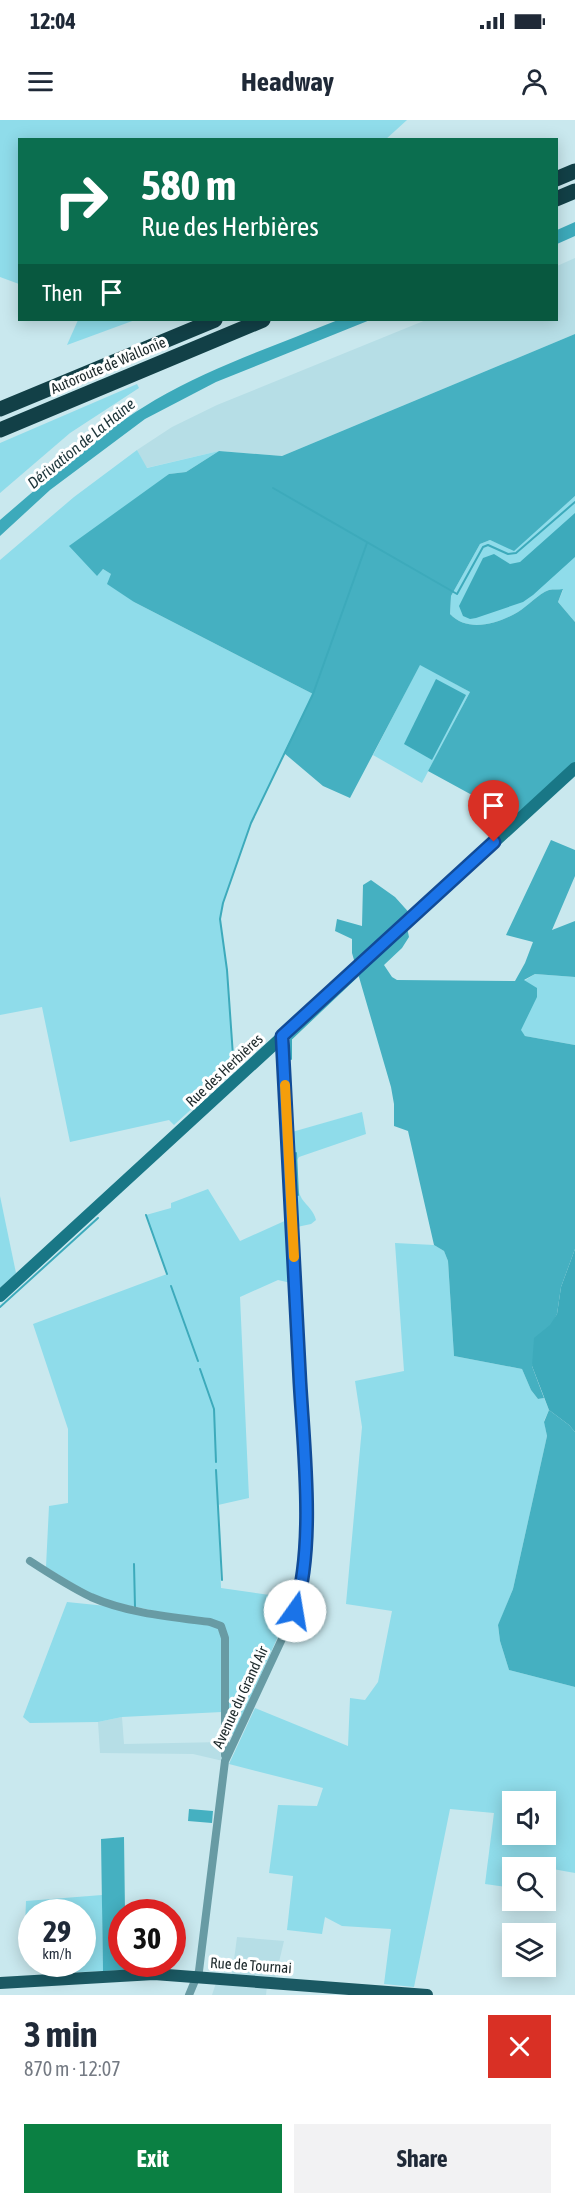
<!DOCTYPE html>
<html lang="en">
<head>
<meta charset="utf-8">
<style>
	:root { --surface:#fff; --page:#f2f2f3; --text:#1f2937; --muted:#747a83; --accent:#0b8043 }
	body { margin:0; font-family:"Asap Condensed",sans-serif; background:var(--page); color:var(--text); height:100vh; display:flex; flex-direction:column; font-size:22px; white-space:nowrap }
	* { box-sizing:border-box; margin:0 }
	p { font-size:20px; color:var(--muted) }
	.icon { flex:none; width:33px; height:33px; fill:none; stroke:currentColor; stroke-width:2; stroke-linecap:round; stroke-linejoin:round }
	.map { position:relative; height:1875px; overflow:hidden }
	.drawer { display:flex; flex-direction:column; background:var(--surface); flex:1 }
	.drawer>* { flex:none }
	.top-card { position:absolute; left:18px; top:18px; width:540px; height:183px; border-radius:0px; box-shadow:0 3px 15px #0003; background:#0b6e4f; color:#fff; overflow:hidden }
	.fabs { position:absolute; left:502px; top:1671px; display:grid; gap:12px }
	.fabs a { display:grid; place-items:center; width:54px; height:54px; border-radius:0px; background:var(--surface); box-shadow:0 3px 15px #0003; font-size:30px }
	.speed { position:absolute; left:18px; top:1779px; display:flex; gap:12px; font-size:30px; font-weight:700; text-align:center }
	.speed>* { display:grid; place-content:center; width:78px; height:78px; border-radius:50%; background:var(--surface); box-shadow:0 3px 15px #0003; line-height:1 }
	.speed small { font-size:15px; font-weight:400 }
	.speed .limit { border:9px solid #d22; background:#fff; color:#111 }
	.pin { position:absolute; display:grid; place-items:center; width:51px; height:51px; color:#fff; margin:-62px -26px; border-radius:50% 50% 50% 0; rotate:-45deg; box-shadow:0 0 6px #0007 }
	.pin .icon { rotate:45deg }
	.me { position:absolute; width:66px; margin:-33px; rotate:13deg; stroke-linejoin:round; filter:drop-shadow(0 0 4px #0008) }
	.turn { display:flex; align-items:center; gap:21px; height:126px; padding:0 24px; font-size:27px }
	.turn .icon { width:78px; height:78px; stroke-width:2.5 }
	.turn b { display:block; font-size:42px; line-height:51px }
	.then { display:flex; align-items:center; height:57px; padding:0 24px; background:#0003; gap:12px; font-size:22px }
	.round { display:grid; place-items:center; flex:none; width:63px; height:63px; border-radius:0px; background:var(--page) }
	.headline { display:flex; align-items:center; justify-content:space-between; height:102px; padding:0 24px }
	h1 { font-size:36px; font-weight:700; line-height:45px }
	.cta { display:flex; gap:12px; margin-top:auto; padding:12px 24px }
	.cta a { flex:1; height:69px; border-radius:0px; background:var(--accent); color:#fff; font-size:24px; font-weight:700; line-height:69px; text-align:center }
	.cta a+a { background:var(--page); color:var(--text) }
	.status { display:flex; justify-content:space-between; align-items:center; height:42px; padding:0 30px; background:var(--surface); direction:ltr }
	.status svg { height:16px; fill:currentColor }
	header { display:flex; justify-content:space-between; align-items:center; height:78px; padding:0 24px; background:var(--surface); font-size:27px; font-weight:700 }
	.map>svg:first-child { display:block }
</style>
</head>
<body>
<div class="status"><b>12:04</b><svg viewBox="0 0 49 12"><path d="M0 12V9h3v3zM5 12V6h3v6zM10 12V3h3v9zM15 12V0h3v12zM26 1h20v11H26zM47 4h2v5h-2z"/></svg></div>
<header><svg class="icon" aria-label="menu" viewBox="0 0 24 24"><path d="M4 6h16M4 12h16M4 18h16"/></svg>Headway<svg class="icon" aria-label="person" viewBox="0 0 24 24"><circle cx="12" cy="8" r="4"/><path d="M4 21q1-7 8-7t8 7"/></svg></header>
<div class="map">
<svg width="575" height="1875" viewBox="0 0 575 1875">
	<rect width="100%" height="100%" fill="#c9e8ee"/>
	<g fill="#b6dee6">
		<polygon points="575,138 575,214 282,336 219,331 146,348 137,330 172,307 217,285 426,200 556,200 557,146"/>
		<polygon points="122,1597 124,1624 223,1622 223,1641 193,1634 100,1633 98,1602"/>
		<polygon points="237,1817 284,1821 275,1859 232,1855"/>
		<polygon points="216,1863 267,1866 266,1875 212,1875"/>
	</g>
	<g fill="#8fdcea" fill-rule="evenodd">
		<polygon points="0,0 407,0 385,20 20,20 19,164 0,157"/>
		<polygon points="78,200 135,200 67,225"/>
		<polygon points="137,264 139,268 70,313 0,373 0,323"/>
		<polygon points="137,330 147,348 219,331 186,352 169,354 96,456 103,449 111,454 134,482 313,574 251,703 223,783 220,799 227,850 234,950 174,1005 169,1000 70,1022 42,887 0,895 0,440 74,377"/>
		<path d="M575 376V502L558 482 563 470C559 470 553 469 549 470 538 474 528 486 518 492 497 504 468 513 450 494L451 476 480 424 490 420 514 430Z"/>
		<polygon points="420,544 470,572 422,663 373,635"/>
		<polygon points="535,854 575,857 575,925 525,916 520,910 524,861"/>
		<path d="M362 992 366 1014 299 1037 297 1040C297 1053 295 1067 302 1079 307 1086 314 1091 316 1100L311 1104 297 1107 292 1012Z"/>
		<polygon points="208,1069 240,1121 289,1099 291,1163 278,1160 240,1177 249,1378 218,1385 221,1468 290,1478 294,1481 234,1614 228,1613 223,1505 112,1482 90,1474 46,1447 49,1386 68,1383 68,1309 33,1204 167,1154 146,1095 171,1088 171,1083"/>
		<polygon points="0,1076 16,1153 0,1168"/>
		<path d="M395 1123 434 1125 444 1131 448 1141 454 1236 522 1249 531 1270 538 1279 544 1278 549 1290 544 1301 547 1316 513 1469 498 1506 500 1521 509 1550 575 1567V1753L547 1748 546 1752V1748H513V1768L485 1764 494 1693 450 1689 414 1867 384 1864 391 1809 342 1806 325 1797 322 1814 287 1810 293 1756 269 1753 278 1685 317 1686 323 1668 229 1644 255 1588 348 1626 350 1578 365 1580 378 1562 392 1491 346 1484 362 1307 355 1261 404 1251ZM513 1682H546V1714H513Z"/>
		<polygon points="67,1482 116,1487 210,1503 222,1511 222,1592 122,1597 98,1602 30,1603 23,1597"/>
		<polygon points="102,1775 103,1851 60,1853 60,1844 82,1844 82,1792 32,1792 31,1807 25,1807 26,1781"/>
	</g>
	<g fill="#45b0c1">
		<path d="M575 214V376L514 431 490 420 480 424 451 476 450 494C468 513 497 504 518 492 528 486 538 474 549 470 553 469 559 470 563 469L558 482 575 502V643L514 698 428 651 470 572 420 545 350 678 323 666 284 633 313 574 134 482 107 464 111 454 103 449 97 456 69 426 169 354 186 352 219 331 282 336Z"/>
		<polygon points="551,720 575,730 575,756 552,810 575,801 575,857 535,854 524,860 537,868 537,877 521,910 525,916 575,925 575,1129 561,1167 557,1194 532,1246 544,1278 538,1279 531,1270 522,1249 454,1236 448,1141 444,1131 434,1125 408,1011 394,1006 394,984 391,967 352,833 352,819 335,811 337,799 362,806 363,765 371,760 395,777 413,797 406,803 409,817 402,828 384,845 392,857 397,860 515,861 525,843 533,822 506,815"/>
		<polygon points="549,1290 569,1305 575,1312 575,1567 509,1550 500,1521 498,1505 513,1469 547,1316 544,1302"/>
		<polygon points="189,1689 213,1691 212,1703 188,1701"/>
		<polygon points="124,1717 125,1792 122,1792 122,1844 126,1844 126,1850 103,1851 101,1719"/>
	</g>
	<g fill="#3daabb">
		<polygon points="575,102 575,116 557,124 557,110"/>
		<path d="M338 200H370L216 262 145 299 50 370 0 416V400C50 357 98 314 155 280 212 247 277 225 338 200Z"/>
		<polygon points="575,393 575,437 533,475 523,482 476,498 470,499 463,496 459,486 483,438 494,434 510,444 520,442"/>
		<polygon points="436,559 466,575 432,640 404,624"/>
		<polygon points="575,1129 575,1312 569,1305 549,1290 532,1246 534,1218 550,1205 557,1194 561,1167"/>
	</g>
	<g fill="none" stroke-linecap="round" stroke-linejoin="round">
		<g stroke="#3daabb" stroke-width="2">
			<polyline points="273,368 457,474 483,427 488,425 508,434 516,433 575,382"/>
			<polyline points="291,939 291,919 368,846"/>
			<polyline points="234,950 227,850 220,799 223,783 251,703 313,574 367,423"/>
			<polyline points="296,1033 298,1075"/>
			<polyline points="146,1095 167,1154"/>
			<polyline points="171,1166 198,1241"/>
			<polyline points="0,1187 98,1098"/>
			<polyline points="200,1249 214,1289 216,1342"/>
			<polyline points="216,1350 222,1460"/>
			<polyline points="134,1444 135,1487"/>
		</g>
		<g stroke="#689ba4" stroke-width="8">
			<path d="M30 1441C50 1454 70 1467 91 1477 127 1493 171 1497 210 1502L221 1506 225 1518V1635"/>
			<polyline points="189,1875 199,1851 225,1641 295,1491 299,1476 303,1445 306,1369 282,916"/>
		</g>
		<polyline stroke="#197786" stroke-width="12" points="0,1176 575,648"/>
		<polyline stroke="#1b5963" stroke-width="12" points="0,1863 154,1854 427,1875"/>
		<g stroke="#124047" stroke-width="15">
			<polyline points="556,59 575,51"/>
			<polyline points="556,79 575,71"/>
			<polyline points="0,289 215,200"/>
			<polyline points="0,310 263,200"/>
		</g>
	</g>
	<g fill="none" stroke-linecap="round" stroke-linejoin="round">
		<g stroke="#114b97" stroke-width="15">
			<path id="route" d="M295 1491C315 1425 304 1332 300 1263 294 1148 288 1032 282 916L494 722"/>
		</g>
		<use href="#route" stroke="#1a73e8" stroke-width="10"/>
		<polyline stroke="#f59e0b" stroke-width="10" points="285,965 294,1137"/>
	</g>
	<g text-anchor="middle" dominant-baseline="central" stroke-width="6" stroke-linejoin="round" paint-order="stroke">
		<g font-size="15" fill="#1d292b" stroke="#fff">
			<text transform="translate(108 245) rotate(-23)">Autoroute de Wallonie</text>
			<text transform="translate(224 950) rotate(-43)">Rue des Herbières</text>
			<text transform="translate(240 1577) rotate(-65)">Avenue du Grand Air</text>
			<text transform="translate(251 1845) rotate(4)">Rue de Tournai</text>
		</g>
		<g font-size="16" font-style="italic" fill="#1c3439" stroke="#fff">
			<text transform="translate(81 323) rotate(-39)">Dérivation de La Haine</text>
		</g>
	</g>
</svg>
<div class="fabs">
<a><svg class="icon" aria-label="sound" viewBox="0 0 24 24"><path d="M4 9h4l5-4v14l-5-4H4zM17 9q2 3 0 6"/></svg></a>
<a><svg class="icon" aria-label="search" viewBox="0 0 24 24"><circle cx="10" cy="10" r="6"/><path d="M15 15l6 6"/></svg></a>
<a><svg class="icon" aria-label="layers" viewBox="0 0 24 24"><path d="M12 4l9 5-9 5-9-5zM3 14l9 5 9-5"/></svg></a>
</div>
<div class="speed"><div>29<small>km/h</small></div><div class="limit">30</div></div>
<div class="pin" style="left:494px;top:722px;background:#d93025"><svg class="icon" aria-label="arrive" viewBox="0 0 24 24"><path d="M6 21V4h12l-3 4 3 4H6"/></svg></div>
<svg class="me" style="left:295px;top:1491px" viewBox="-20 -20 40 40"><circle r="19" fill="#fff"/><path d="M0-13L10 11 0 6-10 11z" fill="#1a73e8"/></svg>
<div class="top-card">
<div class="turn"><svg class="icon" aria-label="right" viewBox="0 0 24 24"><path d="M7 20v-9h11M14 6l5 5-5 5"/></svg><div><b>580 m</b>Rue des Herbières</div></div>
<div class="then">Then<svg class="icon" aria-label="arrive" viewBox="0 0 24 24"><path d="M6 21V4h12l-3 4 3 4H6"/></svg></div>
</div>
</div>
<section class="drawer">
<div class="headline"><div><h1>3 min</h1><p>870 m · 12:07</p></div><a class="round" style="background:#d93025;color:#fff"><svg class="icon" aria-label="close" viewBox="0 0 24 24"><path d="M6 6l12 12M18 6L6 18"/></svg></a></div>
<div class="cta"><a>Exit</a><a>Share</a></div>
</section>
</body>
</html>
